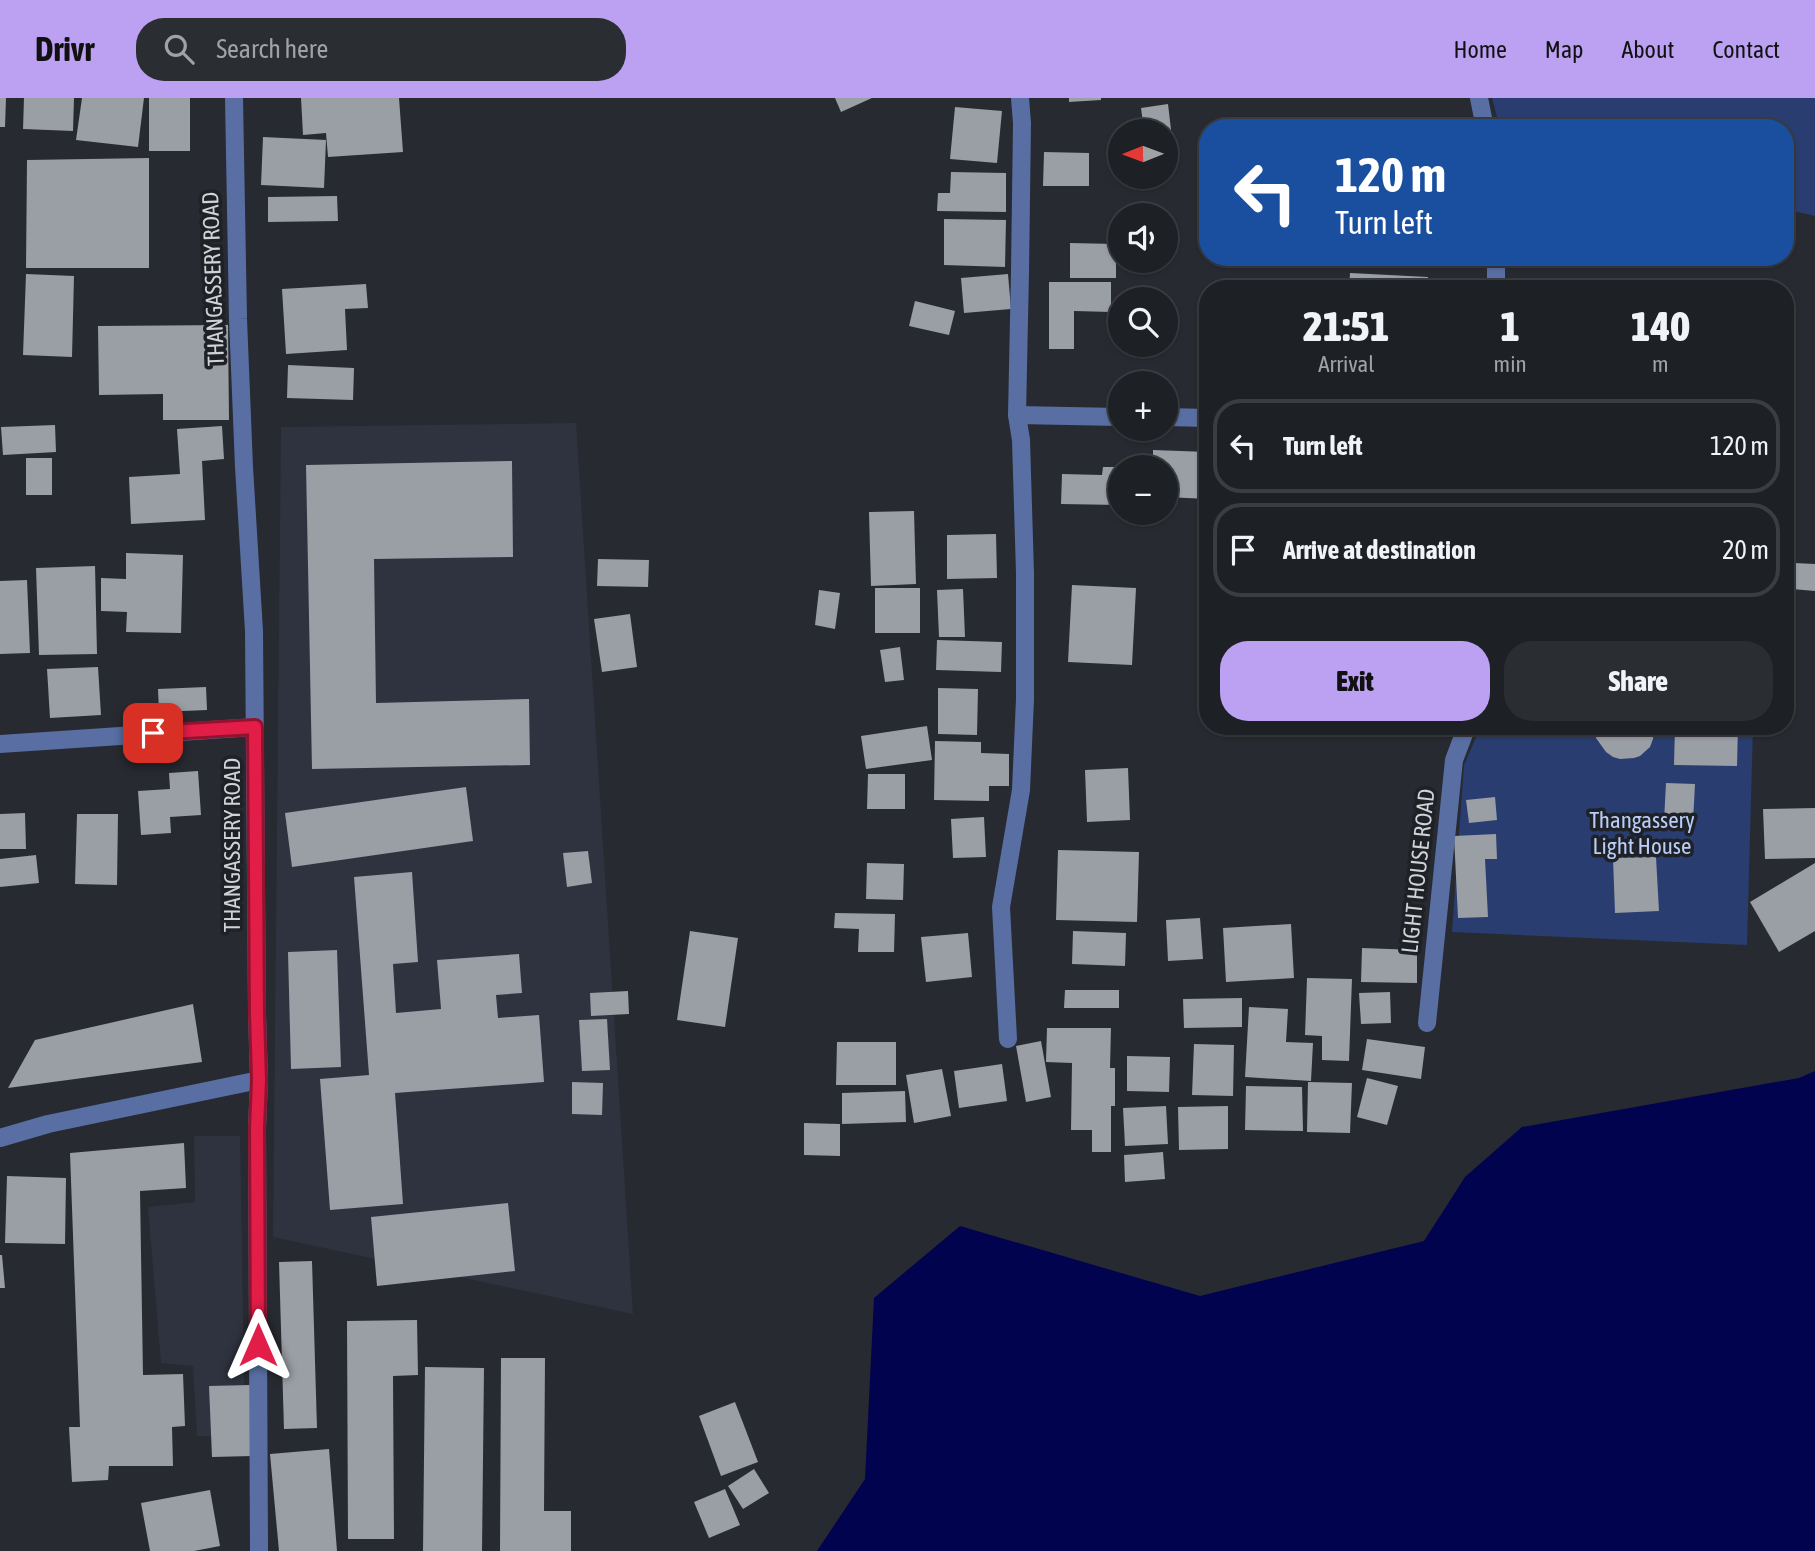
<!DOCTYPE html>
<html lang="en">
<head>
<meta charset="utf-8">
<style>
	:root { --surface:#1d2024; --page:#2a2d31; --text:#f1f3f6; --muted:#a0a3a6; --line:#3b3e41; --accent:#bca0f2 }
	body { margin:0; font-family:"Asap Condensed",sans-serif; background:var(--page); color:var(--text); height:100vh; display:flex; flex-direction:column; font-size:26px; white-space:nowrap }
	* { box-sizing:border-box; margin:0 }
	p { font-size:23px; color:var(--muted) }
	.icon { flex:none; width:38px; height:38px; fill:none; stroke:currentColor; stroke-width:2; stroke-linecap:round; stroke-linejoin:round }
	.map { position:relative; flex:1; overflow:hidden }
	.side { position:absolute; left:1199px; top:182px; width:595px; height:455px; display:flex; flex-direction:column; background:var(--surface); border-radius:28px; box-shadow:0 2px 5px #0004,0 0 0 2px var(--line) }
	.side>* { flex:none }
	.top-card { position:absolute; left:1199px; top:21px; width:595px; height:147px; border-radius:28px; box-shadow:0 2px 5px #0004,0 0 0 2px var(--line); background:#1a4fa0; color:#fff; overflow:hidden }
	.needle { width:46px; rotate:269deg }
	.buttons { position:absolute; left:1108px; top:21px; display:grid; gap:14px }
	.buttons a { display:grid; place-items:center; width:70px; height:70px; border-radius:50%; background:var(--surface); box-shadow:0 2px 5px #0004,0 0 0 2px var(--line); font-size:35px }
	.pin { position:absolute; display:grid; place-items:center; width:60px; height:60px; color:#fff; margin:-30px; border-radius:14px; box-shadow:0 4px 10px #0006 }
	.me { position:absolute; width:77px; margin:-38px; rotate:0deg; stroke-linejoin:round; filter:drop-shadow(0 0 5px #0008) }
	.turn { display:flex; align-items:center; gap:24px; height:147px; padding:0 21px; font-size:32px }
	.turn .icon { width:91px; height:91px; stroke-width:2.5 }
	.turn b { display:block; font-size:49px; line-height:60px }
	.eta { display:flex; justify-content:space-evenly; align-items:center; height:119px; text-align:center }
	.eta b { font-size:42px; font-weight:800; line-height:49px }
	.action { display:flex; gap:14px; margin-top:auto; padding:14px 21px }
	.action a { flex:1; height:80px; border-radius:28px; background:var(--accent); color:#111; font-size:28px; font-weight:800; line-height:80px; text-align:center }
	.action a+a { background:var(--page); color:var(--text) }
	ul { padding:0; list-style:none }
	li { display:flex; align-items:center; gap:21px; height:94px; margin:0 14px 10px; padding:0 7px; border:4px solid var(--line); border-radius:28px }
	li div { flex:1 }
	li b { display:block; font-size:26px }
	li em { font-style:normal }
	header { display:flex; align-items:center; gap:42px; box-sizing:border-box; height:98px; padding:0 35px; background:var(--accent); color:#111 }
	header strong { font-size:33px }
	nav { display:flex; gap:38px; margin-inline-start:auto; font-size:24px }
	.search { width:490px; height:63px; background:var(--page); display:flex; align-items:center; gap:18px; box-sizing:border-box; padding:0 24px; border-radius:28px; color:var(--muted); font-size:26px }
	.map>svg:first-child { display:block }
</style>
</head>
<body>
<header>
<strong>Drivr</strong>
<div class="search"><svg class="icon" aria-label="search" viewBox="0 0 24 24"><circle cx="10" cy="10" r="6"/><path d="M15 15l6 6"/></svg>Search here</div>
<nav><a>Home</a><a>Map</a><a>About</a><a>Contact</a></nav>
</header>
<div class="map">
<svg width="1815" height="1453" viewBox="0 0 1815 1453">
	<rect width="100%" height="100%" fill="#272a30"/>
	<g fill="#2e333f">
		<polygon points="576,325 633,1216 273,1139 281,329"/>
		<polygon points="194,1038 240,1038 245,1339 197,1338 193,1268 161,1265 148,1109 195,1104"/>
	</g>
	<g fill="#293d70">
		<polygon points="1492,0 1815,0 1815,118 1785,111 1785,30 1500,30"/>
		<polygon points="1481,628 1753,628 1747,847 1452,834 1464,667"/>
	</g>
	<polygon fill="#02034f" points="1815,973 1815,1453 817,1453 865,1381 874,1200 960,1128 1200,1198 1424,1143 1465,1079 1522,1029 1799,980"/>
	<g fill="#9a9ea5">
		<polygon points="0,0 6,0 5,29 0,29"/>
		<polygon points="24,0 74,0 73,33 23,31"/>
		<polygon points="82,0 144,0 138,49 76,42"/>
		<rect x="149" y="0" width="41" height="53"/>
		<polygon points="301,0 399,0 403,54 328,59 326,35 303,37"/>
		<polygon points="835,0 872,0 841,14"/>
		<polygon points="1069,0 1101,0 1101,2 1069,4"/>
		<polygon points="1168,6 1172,40 1166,41 1166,33 1144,33 1141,10"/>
		<polygon points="955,9 1002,13 997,65 950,61"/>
		<polygon points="263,39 326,42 324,90 261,87"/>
		<polygon points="1044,54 1089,55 1089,88 1043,88"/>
		<polygon points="149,60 149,170 26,170 27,62"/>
		<polygon points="951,74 1006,75 1006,114 937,113 938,95 950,95"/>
		<polygon points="337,98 338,123 268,124 268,99"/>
		<polygon points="944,121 1006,122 1005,169 944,167"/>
		<polygon points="1070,145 1116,146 1116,180 1070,180"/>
		<polygon points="1350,175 1428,179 1427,191 1349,191"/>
		<polygon points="26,176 74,178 72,259 23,257"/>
		<polygon points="1008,176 1011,211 964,215 961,180"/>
		<polygon points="1049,184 1111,184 1111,214 1074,213 1074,251 1049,251"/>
		<polygon points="366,186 368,210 345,211 347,252 286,256 282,191"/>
		<polygon points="915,203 955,213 949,237 909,228"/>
		<polygon points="228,227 229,322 163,322 163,296 99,297 98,228"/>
		<polygon points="288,267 354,270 353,302 287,300"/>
		<polygon points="55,327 56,354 3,357 1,329"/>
		<polygon points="222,328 224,361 202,363 205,422 131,426 129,379 180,376 177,331"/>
		<polygon points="1153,352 1208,354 1208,401 1166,399 1166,369 1153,369"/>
		<rect x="26" y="360" width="26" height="37"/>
		<polygon points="512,363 513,459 374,461 376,605 529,601 530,667 312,671 306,367"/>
		<polygon points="1103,369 1120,369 1120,407 1061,406 1062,376 1102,377"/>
		<polygon points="914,413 916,486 871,488 869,414"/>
		<polygon points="996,436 997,480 947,481 947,437"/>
		<polygon points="126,455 183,457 181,535 126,534 127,514 101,513 101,480 126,481"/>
		<polygon points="598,461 649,462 648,489 597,488"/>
		<polygon points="1794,465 1815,466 1815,493 1792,491"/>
		<polygon points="95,468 97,556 39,557 36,470"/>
		<polygon points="27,482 30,555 0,556 0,483"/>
		<polygon points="1072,487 1136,490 1132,567 1068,564"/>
		<rect x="875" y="490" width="45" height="45"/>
		<polygon points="963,491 965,539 939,539 937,492"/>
		<polygon points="819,492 840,495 835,531 815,527"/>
		<polygon points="630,516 637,569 602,574 594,521"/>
		<polygon points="937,542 1002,544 1001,574 936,572"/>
		<polygon points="900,549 904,582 885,584 880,552"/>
		<polygon points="98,569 101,617 50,620 47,571"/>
		<polygon points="206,589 207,612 159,614 158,591"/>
		<polygon points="938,590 978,591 977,637 938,636"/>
		<polygon points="927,628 932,662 866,671 861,638"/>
		<polygon points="1593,628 1654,628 1653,641 1650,649 1640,658 1634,660 1620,661 1613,659 1606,654 1596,640"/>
		<polygon points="1675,628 1738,628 1737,668 1674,667"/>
		<polygon points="935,643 981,644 981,655 1009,656 1009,688 989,688 989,703 934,702"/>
		<polygon points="1128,670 1130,722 1087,724 1085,672"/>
		<polygon points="198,673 201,717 170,719 171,735 141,737 138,693 170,691 169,675"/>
		<polygon points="868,676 905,676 905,711 867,711"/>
		<polygon points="1666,685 1695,686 1693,724 1664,723"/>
		<polygon points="466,689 473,743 292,769 285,715"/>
		<polygon points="1495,699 1497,722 1469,725 1466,702"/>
		<polygon points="1815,710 1815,760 1765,761 1763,711"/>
		<polygon points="25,715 26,751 0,751 0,716"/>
		<polygon points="77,716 118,716 117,787 75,786"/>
		<polygon points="984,719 986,759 953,760 951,721"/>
		<polygon points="1496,736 1497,761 1485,761 1488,819 1458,820 1454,738"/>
		<polygon points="1058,752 1139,754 1137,824 1056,822"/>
		<polygon points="588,753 592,785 567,789 563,755"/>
		<polygon points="36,757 39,785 0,789 0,761"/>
		<polygon points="1656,759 1659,813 1615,815 1613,760"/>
		<polygon points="867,765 904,766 903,802 866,801"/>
		<polygon points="1815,765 1815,833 1779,854 1750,804"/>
		<polygon points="412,774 418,864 393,866 396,915 441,911 437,862 519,856 522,895 496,897 498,920 539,917 544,984 395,995 403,1106 330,1112 320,981 369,977 354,779"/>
		<polygon points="835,815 895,816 894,854 858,854 859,831 834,830"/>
		<polygon points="1200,820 1203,861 1168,863 1166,822"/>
		<polygon points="1291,826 1294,880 1226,884 1223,830"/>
		<polygon points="690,833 738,840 725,929 677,922"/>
		<polygon points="1073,833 1126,835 1125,868 1072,866"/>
		<polygon points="968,835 972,879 926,884 921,839"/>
		<polygon points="1362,850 1417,852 1417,885 1361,884"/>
		<polygon points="337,852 341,969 291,971 288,854"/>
		<polygon points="1307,880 1352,881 1349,963 1322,962 1322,938 1305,937"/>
		<polygon points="1065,892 1119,892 1119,910 1064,910"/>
		<polygon points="628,893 629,916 591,918 590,895"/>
		<polygon points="1390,894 1391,925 1361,926 1359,895"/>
		<polygon points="1242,900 1242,929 1184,930 1183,901"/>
		<polygon points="193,906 202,964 8,990 35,942"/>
		<polygon points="1249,909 1288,911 1286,944 1313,945 1311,983 1245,979"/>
		<polygon points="607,921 610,972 582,973 579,922"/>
		<polygon points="1047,930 1111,930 1110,970 1115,970 1115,1008 1111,1008 1111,1054 1092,1054 1092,1032 1071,1032 1072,965 1046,964"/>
		<polygon points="1367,941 1425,949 1421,981 1362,972"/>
		<polygon points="1041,943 1051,999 1026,1004 1016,948"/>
		<polygon points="837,944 896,944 896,987 836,987"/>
		<polygon points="1194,946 1234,947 1233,998 1192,997"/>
		<polygon points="1127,958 1170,959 1169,994 1127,993"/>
		<polygon points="1002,966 1007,1003 959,1010 954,973"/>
		<polygon points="942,971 951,1018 914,1025 906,977"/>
		<polygon points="1367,980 1398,988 1387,1027 1357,1019"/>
		<polygon points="572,984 603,985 602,1017 572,1016"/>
		<polygon points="1308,984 1352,985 1350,1035 1307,1034"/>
		<polygon points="1246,988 1302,989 1303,1033 1245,1032"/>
		<polygon points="905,993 906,1024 842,1026 842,995"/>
		<polygon points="1166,1008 1168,1046 1125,1048 1123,1010"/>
		<polygon points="1228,1008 1228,1051 1179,1052 1178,1009"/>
		<polygon points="804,1025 840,1026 840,1058 804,1057"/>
		<polygon points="184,1045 186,1090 140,1093 143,1277 183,1276 185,1328 172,1329 173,1368 109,1368 108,1382 72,1384 69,1329 80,1329 70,1055"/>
		<polygon points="1163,1054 1165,1081 1125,1084 1124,1057"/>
		<polygon points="7,1078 66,1080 65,1146 5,1145"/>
		<polygon points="508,1105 515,1173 377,1188 371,1119"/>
		<polygon points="0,1157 2,1157 5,1190 0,1190"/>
		<polygon points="312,1163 317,1330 284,1331 279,1164"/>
		<polygon points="417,1222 418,1277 393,1278 394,1441 348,1441 347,1223"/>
		<polygon points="501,1260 545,1260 544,1413 571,1413 571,1453 500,1453"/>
		<polygon points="425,1269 484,1270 482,1453 423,1453"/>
		<polygon points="250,1287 253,1358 212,1359 209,1288"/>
		<polygon points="735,1304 758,1364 721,1378 699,1318"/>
		<polygon points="329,1351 337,1453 279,1453 270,1356"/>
		<polygon points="754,1371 769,1395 743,1411 728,1388"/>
		<polygon points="725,1391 740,1427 709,1440 694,1404"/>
		<polygon points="210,1392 220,1448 194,1453 150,1453 141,1405"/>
	</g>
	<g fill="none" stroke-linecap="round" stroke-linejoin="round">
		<g stroke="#596fa3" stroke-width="18">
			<polyline points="234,0 238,221 244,369 254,533 257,916 259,982 257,1030 259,1453"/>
			<polyline points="1479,0 1485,30"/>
			<polyline points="1496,191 1496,159"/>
			<polyline points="1017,317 1120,319"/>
			<polyline points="1166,319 1208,320"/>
			<polyline points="0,646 255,629"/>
			<polyline points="1427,925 1454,662 1467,628"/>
			<polyline points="1008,941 1001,809 1021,692 1025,601 1025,475 1021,342 1017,317 1020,174 1022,25 1020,0"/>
			<polyline points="0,1040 48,1026 259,982"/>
		</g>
	</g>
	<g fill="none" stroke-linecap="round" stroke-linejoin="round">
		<g stroke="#92132f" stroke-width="18">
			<polyline id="route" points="153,635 255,629 257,916 259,982 257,1030 258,1247"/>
		</g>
		<use href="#route" stroke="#e11d48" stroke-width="12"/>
	</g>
	<g text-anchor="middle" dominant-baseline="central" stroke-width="7" stroke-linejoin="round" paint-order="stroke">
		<g font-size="23" fill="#d0d2d6" stroke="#1e2126">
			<text transform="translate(213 181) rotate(-92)">THANGASSERY ROAD</text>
			<text transform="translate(232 747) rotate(-90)">THANGASSERY ROAD</text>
			<text transform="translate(1418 773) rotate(-84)">LIGHT HOUSE ROAD</text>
		</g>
		<g font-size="23" fill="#bacdf8" stroke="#1e2126">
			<text x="1642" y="722">Thangassery<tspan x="1642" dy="26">Light House</tspan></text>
		</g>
	</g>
</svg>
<div class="buttons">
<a><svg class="needle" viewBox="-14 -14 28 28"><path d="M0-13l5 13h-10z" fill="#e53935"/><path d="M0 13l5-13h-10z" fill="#a0a3a6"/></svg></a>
<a><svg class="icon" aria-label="sound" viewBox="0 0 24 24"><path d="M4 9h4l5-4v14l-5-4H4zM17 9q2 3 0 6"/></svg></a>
<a><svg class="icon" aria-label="search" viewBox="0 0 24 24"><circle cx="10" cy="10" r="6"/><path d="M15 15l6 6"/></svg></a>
<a>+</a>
<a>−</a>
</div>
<div class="pin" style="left:153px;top:635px;background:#d93025"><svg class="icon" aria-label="arrive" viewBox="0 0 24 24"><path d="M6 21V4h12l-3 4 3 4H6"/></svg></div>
<svg class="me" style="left:258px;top:1247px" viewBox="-20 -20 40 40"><path d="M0-17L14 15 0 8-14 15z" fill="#e11d48" stroke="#fff" stroke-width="4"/></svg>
<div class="top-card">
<div class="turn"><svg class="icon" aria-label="left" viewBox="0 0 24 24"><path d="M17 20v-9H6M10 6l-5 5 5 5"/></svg><div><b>120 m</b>Turn left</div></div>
</div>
<section class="side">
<div class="eta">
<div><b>21:51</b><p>Arrival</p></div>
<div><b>1</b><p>min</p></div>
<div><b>140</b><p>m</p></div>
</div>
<ul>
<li><svg class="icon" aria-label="left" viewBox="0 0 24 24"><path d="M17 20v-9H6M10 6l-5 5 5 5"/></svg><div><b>Turn left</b></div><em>120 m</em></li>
<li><svg class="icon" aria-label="arrive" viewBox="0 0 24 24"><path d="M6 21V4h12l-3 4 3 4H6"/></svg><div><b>Arrive at destination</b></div><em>20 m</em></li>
</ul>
<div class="action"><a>Exit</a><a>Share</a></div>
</section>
</div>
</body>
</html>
